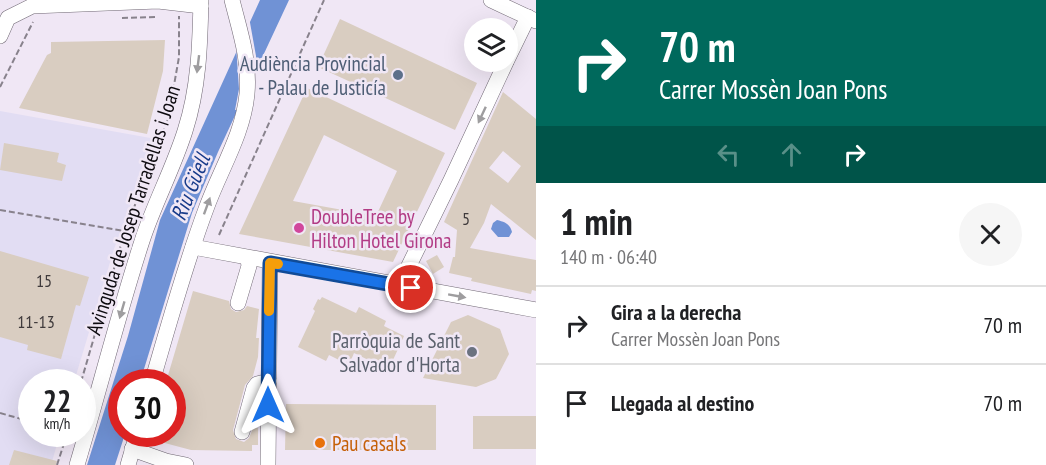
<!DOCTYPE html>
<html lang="es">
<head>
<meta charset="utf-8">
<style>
	:root { --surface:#fff; --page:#f6f6f6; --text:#202124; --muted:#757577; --line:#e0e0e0 }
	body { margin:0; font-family:"PT Sans Narrow",sans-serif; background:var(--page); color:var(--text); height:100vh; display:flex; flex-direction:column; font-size:22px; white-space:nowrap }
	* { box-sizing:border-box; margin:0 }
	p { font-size:20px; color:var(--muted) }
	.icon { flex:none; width:33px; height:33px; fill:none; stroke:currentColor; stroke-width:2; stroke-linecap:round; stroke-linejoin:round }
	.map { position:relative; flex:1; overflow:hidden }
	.side { display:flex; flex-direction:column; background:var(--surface); width:510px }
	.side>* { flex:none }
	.hud { background:#00695c; color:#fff; overflow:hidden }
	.fabs { position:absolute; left:464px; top:18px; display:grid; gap:12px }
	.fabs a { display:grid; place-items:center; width:54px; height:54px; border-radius:50%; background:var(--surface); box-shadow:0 6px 24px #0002; font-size:30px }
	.speed { position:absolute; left:18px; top:369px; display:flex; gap:12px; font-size:30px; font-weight:700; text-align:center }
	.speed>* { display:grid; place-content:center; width:78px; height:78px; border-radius:50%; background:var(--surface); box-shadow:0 6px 24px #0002; line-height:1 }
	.speed small { font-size:15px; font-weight:400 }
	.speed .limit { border:9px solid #d22; background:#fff; color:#111 }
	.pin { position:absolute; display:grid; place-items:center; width:51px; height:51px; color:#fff; margin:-26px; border:3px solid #fff; border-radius:50%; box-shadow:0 2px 6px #0007 }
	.me { position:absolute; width:66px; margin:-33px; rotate:0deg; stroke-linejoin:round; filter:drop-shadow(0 0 4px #0008) }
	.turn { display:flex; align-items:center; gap:21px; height:126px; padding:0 24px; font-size:27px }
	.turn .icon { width:78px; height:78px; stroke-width:2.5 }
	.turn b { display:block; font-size:42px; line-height:51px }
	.lanes { display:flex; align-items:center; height:57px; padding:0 24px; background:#0003; justify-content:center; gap:30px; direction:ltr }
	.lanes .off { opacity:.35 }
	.round { display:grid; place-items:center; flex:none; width:63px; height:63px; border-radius:32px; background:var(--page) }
	.overview { display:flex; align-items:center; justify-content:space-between; height:102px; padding:0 24px }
	h1 { font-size:36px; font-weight:700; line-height:45px }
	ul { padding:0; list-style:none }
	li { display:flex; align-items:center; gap:18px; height:78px; padding:0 24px; border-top:2px solid var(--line) }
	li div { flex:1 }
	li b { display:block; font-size:22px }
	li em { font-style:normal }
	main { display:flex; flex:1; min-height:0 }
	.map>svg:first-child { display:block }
</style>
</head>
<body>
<main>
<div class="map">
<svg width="536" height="465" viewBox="0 0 536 465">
	<rect width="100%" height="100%" fill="#f0e7f5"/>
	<polygon fill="#e2ddf3" points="0,111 156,139 114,249 74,382 32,382 32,434 60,434 51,465 0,465"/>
	<g fill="#7092d5">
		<polygon points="260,0 289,0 218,152 192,213 140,382 122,382 122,434 125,434 115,465 87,465 128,336 160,220"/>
		<path d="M497 220C505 222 510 224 512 232L509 237H498L491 229 493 223Z"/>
	</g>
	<polygon fill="#f0e7f5" points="249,17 256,56 256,77 242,109 235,110 239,89 236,45"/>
	<g fill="#d9cdc1" fill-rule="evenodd">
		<polygon points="340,19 477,83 455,130 318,67"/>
		<polygon points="165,40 163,71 147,134 19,108 47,55 51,53 51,42"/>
		<path d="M307 88 445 153 393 262 239 234ZM324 135 397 171 376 216 293 201Z"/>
		<path d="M503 92 536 119V240L491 204 484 223 470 248 536 260V291L532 290 531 294 471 281 472 278 449 273 453 257H455L457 230 444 222ZM503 151 521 166 508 183 489 168Z"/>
		<polygon points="4,143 59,153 57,162 66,165 62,181 0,170"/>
		<polygon points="0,251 89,277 80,306 76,305 61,359 27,350 28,345 0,337"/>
		<polygon points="437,255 444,267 433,274 426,261"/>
		<polygon points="193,291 229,301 231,309 236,312 244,310 247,306 259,309 256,338 259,338 258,357 253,376 245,385 233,430 236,439 244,442 249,438 253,428 258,428 258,445 252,445 252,451 191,450 146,438 147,434 172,434 172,382 166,382"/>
		<polygon points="322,297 356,313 359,307 386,321 384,326 404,336 393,360 396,361 391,371 354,353 349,365 329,355 326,361 298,347 315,311 313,309 318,299 320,300"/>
		<polygon points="468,315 500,329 509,354 496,379 476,387 423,378 451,322"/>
		<polygon points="286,404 436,405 436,450 285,450"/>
		<rect x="473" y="416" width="63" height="33"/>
		<polygon points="14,450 57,461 56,465 9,465"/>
	</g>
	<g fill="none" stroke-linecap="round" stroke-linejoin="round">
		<g stroke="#706874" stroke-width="16">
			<g id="minor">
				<polyline points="491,0 536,21"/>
				<polyline points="0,36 8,18 32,6 158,1 201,6"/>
				<polyline points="507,60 528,17"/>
				<polyline points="193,247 536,310"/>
				<polyline points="399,286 451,180 506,62"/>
				<polyline points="238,303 249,266 248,259"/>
				<path d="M152 382C169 324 185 265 206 209 220 170 243 135 247 94 250 60 240 32 232 0"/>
				<polyline points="242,432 254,388 257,384 269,381"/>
				<polyline points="132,449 166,461 186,465"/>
				<path d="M77 465C99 391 118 315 142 241 154 204 173 169 185 131 199 88 200 44 201 0"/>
				<polyline points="128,465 137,434"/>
				<polyline points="268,465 270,263"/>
			</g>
		</g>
		<g stroke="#88828c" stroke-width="2" stroke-dasharray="6 3" stroke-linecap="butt">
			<polyline points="122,18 158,17"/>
			<polyline points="0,87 33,22"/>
			<polyline points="0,210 130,232"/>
			<polyline points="219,235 324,0"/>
			<polyline points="81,382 125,231 168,119 179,57 179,16"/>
			<polyline points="0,413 32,422"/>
			<polyline points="57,465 67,434"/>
		</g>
		<use href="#minor" stroke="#fff" stroke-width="15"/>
	</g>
	<defs><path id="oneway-solid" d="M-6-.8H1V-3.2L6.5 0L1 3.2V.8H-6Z" transform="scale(1.5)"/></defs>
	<g fill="#9e9d9f">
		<use href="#oneway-solid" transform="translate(198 64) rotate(97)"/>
		<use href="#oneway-solid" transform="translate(482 115) rotate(115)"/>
		<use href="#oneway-solid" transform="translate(207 206) rotate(-70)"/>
		<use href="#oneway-solid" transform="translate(457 296) rotate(10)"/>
		<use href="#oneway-solid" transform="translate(122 310) rotate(106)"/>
	</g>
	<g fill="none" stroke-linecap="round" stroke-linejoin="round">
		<g stroke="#114b97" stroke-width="15">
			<polyline id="route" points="268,405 270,263 411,288"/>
		</g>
		<use href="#route" stroke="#1a73e8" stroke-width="10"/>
		<polyline stroke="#f59e0b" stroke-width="10" points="269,311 270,263 278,264"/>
	</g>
	<circle fill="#5c6f8a" stroke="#f0e7f5" stroke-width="2" cx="398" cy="75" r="6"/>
	<circle fill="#d1479c" stroke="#f0e7f5" stroke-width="2" cx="299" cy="228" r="6"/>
	<circle fill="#6b7280" stroke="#f0e7f5" stroke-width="2" cx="472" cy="352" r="6"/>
	<circle fill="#e8710a" stroke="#f0e7f5" stroke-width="2" cx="320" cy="443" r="6"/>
	<g text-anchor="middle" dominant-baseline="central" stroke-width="5" stroke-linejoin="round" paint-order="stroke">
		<g font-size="18" fill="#403b3c">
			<text x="466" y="218">5</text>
			<text x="44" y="280">15</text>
			<text x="36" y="321">11-13</text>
		</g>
		<g font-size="21" fill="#4e5e75" stroke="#f0e7f5" text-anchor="end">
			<text x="386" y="63">Audiència Provincial<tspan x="386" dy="24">- Palau de Justicía</tspan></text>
		</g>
		<g font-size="21" fill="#0d0a0f" stroke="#f0e7f5">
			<text transform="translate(133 210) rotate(-72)">Avinguda de Josep Tarradellas i Joan</text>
		</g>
		<g font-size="21" fill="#b23c85" stroke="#f0e7f5" text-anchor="start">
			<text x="311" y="216">DoubleTree by<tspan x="311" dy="24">Hilton Hotel Girona</tspan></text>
		</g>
		<g font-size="21" fill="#5b616d" stroke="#f0e7f5" text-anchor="end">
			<text x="460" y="340">Parròquia de Sant<tspan x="460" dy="24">Salvador d'Horta</tspan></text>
		</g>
		<g font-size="21" fill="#c56008" stroke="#f0e7f5" text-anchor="start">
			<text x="332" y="443">Pau casals</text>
		</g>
		<g font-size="22" font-style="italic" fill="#173a89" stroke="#f0e7f5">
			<text transform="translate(190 187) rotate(-68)">Riu Güell</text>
		</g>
	</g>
</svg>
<div class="fabs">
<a><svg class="icon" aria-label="layers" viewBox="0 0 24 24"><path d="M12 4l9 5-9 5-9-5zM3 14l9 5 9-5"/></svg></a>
</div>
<div class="speed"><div>22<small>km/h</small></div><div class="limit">30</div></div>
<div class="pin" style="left:411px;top:288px;background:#d93025"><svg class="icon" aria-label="arrive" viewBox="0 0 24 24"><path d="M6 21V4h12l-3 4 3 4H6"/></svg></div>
<svg class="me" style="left:268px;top:405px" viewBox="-20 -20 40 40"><path d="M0-17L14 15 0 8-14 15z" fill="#1a73e8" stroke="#fff" stroke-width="4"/></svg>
</div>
<section class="side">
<div class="hud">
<div class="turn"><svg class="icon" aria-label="right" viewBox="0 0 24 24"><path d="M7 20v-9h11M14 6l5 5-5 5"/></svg><div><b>70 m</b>Carrer Mossèn Joan Pons</div></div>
<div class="lanes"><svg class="icon off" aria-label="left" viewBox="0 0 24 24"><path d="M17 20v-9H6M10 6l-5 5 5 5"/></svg><svg class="icon off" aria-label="ahead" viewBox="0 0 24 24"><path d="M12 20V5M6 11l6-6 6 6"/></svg><svg class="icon" aria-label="right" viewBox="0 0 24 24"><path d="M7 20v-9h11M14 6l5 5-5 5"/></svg></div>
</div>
<div class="overview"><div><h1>1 min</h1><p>140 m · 06:40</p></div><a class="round"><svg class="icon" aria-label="close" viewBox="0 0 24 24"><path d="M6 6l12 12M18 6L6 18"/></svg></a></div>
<ul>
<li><svg class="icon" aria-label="right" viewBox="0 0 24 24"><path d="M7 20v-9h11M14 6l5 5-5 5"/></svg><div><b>Gira a la derecha</b><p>Carrer Mossèn Joan Pons</p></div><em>70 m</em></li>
<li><svg class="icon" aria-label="arrive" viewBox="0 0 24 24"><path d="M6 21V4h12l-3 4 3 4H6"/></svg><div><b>Llegada al destino</b></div><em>70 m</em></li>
</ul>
</section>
</main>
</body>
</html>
